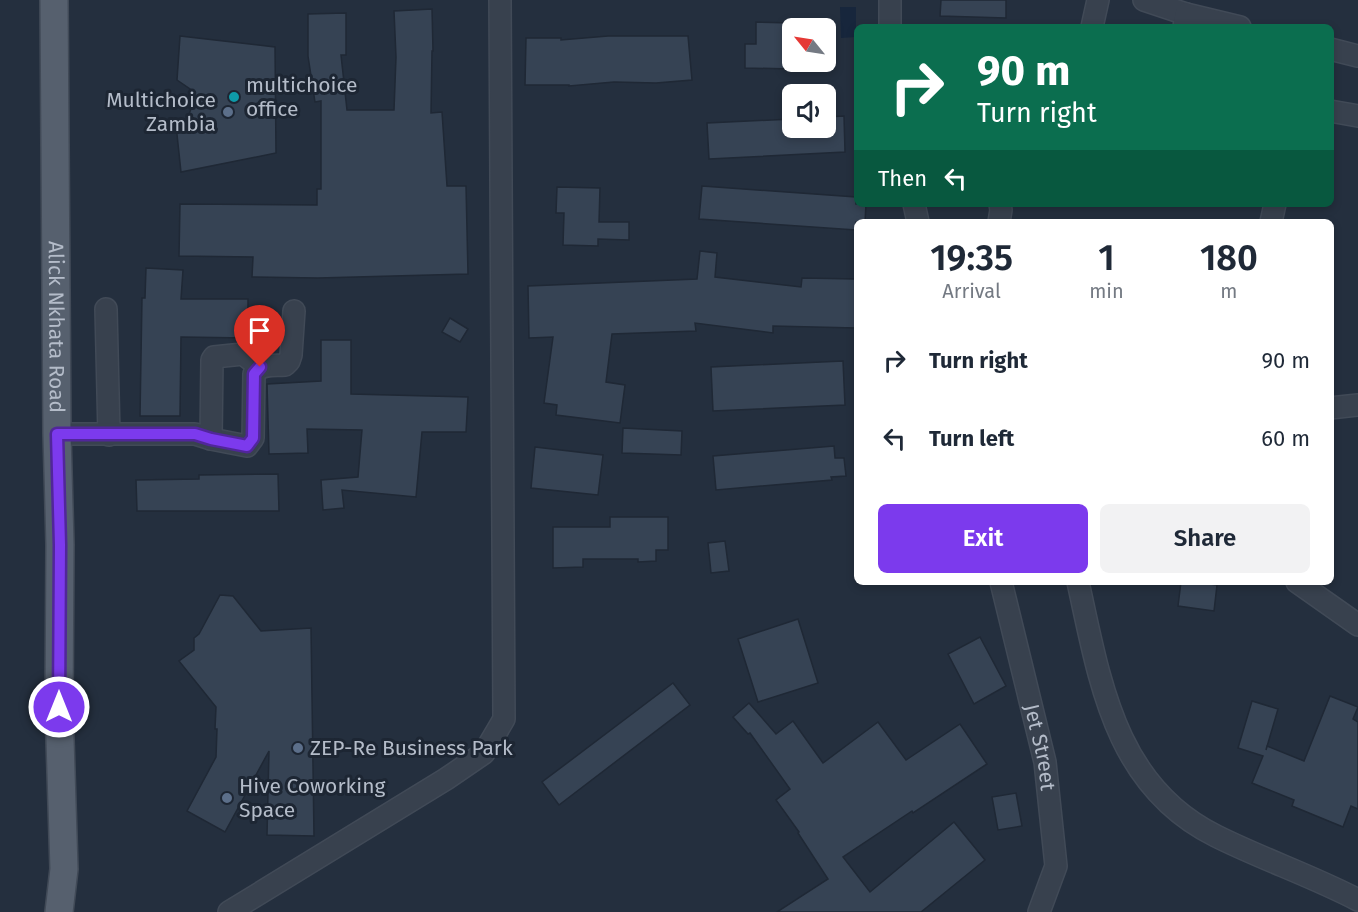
<!DOCTYPE html>
<html lang="en">
<head>
<meta charset="utf-8">
<style>
	:root { --surface:#fff; --page:#f2f2f3; --text:#1f2937; --muted:#747a83; --accent:#7c3aed }
	body { margin:0; font-family:"Fira Sans",sans-serif; background:var(--page); color:var(--text); height:100vh; display:flex; flex-direction:column; font-size:22px; white-space:nowrap }
	* { box-sizing:border-box; margin:0 }
	p { font-size:20px; color:var(--muted) }
	.icon { flex:none; width:33px; height:33px; fill:none; stroke:currentColor; stroke-width:2; stroke-linecap:round; stroke-linejoin:round }
	.map { position:relative; flex:1; overflow:hidden }
	.drawer { position:absolute; left:854px; top:219px; width:480px; height:366px; display:flex; flex-direction:column; background:var(--surface); border-radius:9px; box-shadow:0 3px 9px #0003 }
	.drawer>* { flex:none }
	.top-card { position:absolute; left:854px; top:24px; width:480px; height:183px; border-radius:9px; box-shadow:0 3px 9px #0003; background:#0b6e4f; color:#fff; overflow:hidden }
	.needle { width:39px; rotate:300deg }
	.tools { position:absolute; left:782px; top:18px; display:grid; gap:12px }
	.tools a { display:grid; place-items:center; width:54px; height:54px; border-radius:9px; background:var(--surface); box-shadow:0 3px 9px #0003; font-size:30px }
	.pin { position:absolute; display:grid; place-items:center; width:51px; height:51px; color:#fff; margin:-62px -26px; border-radius:50% 50% 50% 0; rotate:-45deg; box-shadow:0 0 6px #0007 }
	.pin .icon { rotate:45deg }
	.me { position:absolute; width:66px; margin:-33px; rotate:0deg; stroke-linejoin:round; filter:drop-shadow(0 0 4px #0008) }
	.turn { display:flex; align-items:center; gap:21px; height:126px; padding:0 24px; font-size:27px }
	.turn .icon { width:78px; height:78px; stroke-width:2.5 }
	.turn b { display:block; font-size:42px; line-height:51px }
	.then { display:flex; align-items:center; height:57px; padding:0 24px; background:#0003; gap:12px; font-size:22px }
	.eta { display:flex; justify-content:space-evenly; align-items:center; height:102px; text-align:center }
	.eta b { font-size:36px; font-weight:600; line-height:42px }
	.button { display:flex; gap:12px; margin-top:auto; padding:12px 24px }
	.button a { flex:1; height:69px; border-radius:9px; background:var(--accent); color:#fff; font-size:24px; font-weight:600; line-height:69px; text-align:center }
	.button a+a { background:var(--page); color:var(--text) }
	ul { padding:0; list-style:none }
	li { display:flex; align-items:center; gap:18px; height:78px; padding:0 24px }
	li div { flex:1 }
	li b { display:block; font-size:22px }
	li em { font-style:normal }
	.map>svg:first-child { display:block }
</style>
</head>
<body>
<div class="map">
<svg width="1358" height="912" viewBox="0 0 1358 912">
	<rect width="100%" height="100%" fill="#242f3e"/>
	<polygon fill="#17263c" points="840,7 856,7 856,37 841,38"/>
	<g fill="#364354" stroke="#1f2835" stroke-width="1.5">
		<polygon points="941,0 1006,0 1006,18 940,16"/>
		<polygon points="432,9 433,51 432,51 431,113 442,112 447,186 466,186 468,274 318,278 252,277 253,257 179,256 180,204 317,205 317,189 321,189 321,101 315,102 308,56 308,14 346,13 346,55 341,55 347,110 394,110 396,57 394,11"/>
		<polygon points="756,22 792,23 792,69 745,68 745,44 756,44"/>
		<polygon points="180,36 275,47 276,153 181,172 176,125 187,119 193,104 190,89 177,80"/>
		<polygon points="608,36 688,36 692,80 656,83 614,82 569,86 569,85 525,85 526,38 561,38 561,40"/>
		<polygon points="844,116 845,152 709,159 707,123 792,119 792,128 825,128 825,117"/>
		<polygon points="702,186 856,197 856,204 866,204 865,222 856,222 856,230 699,219"/>
		<polygon points="557,187 600,188 599,222 629,222 629,240 598,239 598,246 563,245 564,213 556,213"/>
		<polygon points="700,251 717,253 715,277 801,287 802,278 856,279 856,328 773,326 773,333 695,323 696,331 612,334 606,382 625,385 620,423 556,415 557,405 544,403 553,337 529,338 528,286 697,279"/>
		<polygon points="146,268 183,270 181,299 248,299 248,338 181,337 180,416 140,416 142,298 145,298"/>
		<polygon points="450,318 468,329 460,342 442,332"/>
		<polygon points="321,340 351,340 351,394 468,397 466,432 422,432 416,497 342,490 344,508 323,510 321,480 358,477 362,430 307,429 308,453 269,454 267,384 321,381"/>
		<polygon points="843,361 845,405 713,411 711,367"/>
		<polygon points="623,428 682,431 681,455 622,453"/>
		<polygon points="834,446 835,458 844,458 846,476 831,477 832,480 716,490 713,456"/>
		<polygon points="535,447 603,455 598,495 531,488"/>
		<polygon points="278,474 279,511 137,511 136,480 199,479 199,475"/>
		<polygon points="610,517 668,517 668,550 656,550 656,561 638,562 638,559 583,559 583,567 553,568 553,527 610,527"/>
		<polygon points="725,541 729,571 711,573 708,543"/>
		<polygon points="1181,582 1197,582 1217,585 1214,611 1178,606"/>
		<polygon points="220,595 233,596 261,631 311,628 314,836 267,835 269,751 225,832 187,811 216,757 217,729 215,729 216,707 179,661 194,650 194,638 199,634"/>
		<polygon points="798,619 818,683 758,702 738,639"/>
		<polygon points="980,637 1006,686 974,704 948,654"/>
		<polygon points="673,683 690,705 559,805 542,782"/>
		<polygon points="1330,696 1358,707 1353,719 1358,722 1358,809 1351,806 1343,827 1292,806 1294,800 1252,783 1263,756 1238,748 1252,701 1278,709 1266,750 1267,746 1304,761"/>
		<polygon points="749,703 776,734 793,721 823,763 878,722 906,760 960,724 987,764 913,813 912,811 843,857 870,892 954,822 985,860 921,912 777,912 828,879 798,833 799,832 776,800 790,789 750,733 748,734 733,717"/>
		<polygon points="1016,793 1022,826 998,830 992,797"/>
	</g>
	<g fill="none" stroke-linecap="round" stroke-linejoin="round">
		<g stroke="#414a57" stroke-width="24">
			<g id="minor">
				<polyline points="890,0 890,27"/>
				<polyline points="1144,0 1186,14"/>
				<polyline points="1092,27 1098,0"/>
				<polyline points="1184,27 1186,14 1240,27"/>
				<polyline points="1330,49 1358,56"/>
				<polyline points="1330,111 1358,116"/>
				<polyline points="914,204 918,222"/>
				<polyline points="999,222 1001,210 1000,204"/>
				<polyline points="1271,222 1275,204"/>
				<polyline points="106,309 109,435"/>
				<polyline points="1330,408 1358,405"/>
				<path d="M57 434H195L211 439 247 446 253 438 254 374C260 363 274 366 285 365L289 361 291 355 294 311"/>
				<polyline points="211,439 212,360 214,357 243,354 260,367"/>
				<path id="s1" d="M1001 582 1045 762 1056 866 1039 912"/>
				<path d="M1078 582C1100 682 1115 786 1216 836 1262 859 1312 876 1358 900"/>
				<polyline points="1297,582 1358,625"/>
				<polyline points="229,912 446,779 484,753 504,719 500,0"/>
			</g>
		</g>
		<g stroke="#414a57" stroke-width="30">
			<g id="major">
				<path id="s2" d="M54 0 57 434 60 545 59 707 64 869 59 912"/>
			</g>
		</g>
		<use href="#minor" stroke="#38414e" stroke-width="21"/>
		<use href="#major" stroke="#56606e" stroke-width="27"/>
	</g>
	<g fill="none" stroke-linecap="round" stroke-linejoin="round">
		<g stroke="#51269a" stroke-width="15">
			<polyline id="route" points="59,707 60,545 57,434 195,434 211,439 247,446 253,438 254,374 260,367"/>
		</g>
		<use href="#route" stroke="#7c3aed" stroke-width="10"/>
	</g>
	<circle fill="#0f9aa8" stroke="#1d2633" stroke-width="2" cx="234" cy="97" r="6"/>
	<g fill="#5c6f8a" stroke="#1d2633" stroke-width="2">
		<circle cx="228" cy="112" r="6"/>
		<circle cx="298" cy="748" r="6"/>
		<circle cx="227" cy="798" r="6"/>
	</g>
	<g text-anchor="middle" dominant-baseline="central" stroke-width="6" stroke-linejoin="round" paint-order="stroke">
		<g font-size="21" fill="#b4bcc9" stroke="#1d2633" text-anchor="start">
			<text x="246" y="85">multichoice<tspan x="246" dy="24">office</tspan></text>
			<text x="216" y="100" text-anchor="end">Multichoice<tspan x="216" dy="24">Zambia</tspan></text>
			<text x="310" y="748">ZEP-Re Business Park</text>
			<text x="239" y="786">Hive Coworking<tspan x="239" dy="24">Space</tspan></text>
		</g>
		<g font-size="21" fill="#b4bcc9" stroke="#1d2633">
			<text stroke="none"><textPath href="#s2" startOffset="327">Alick Nkhata Road</textPath></text>
			<text stroke="none"><textPath href="#s1" startOffset="170">Jet Street</textPath></text>
		</g>
	</g>
</svg>
<div class="tools">
<a><svg class="needle" viewBox="-14 -14 28 28"><path d="M0-13l5 13h-10z" fill="#e53935"/><path d="M0 13l5-13h-10z" fill="#747a83"/></svg></a>
<a><svg class="icon" aria-label="sound" viewBox="0 0 24 24"><path d="M4 9h4l5-4v14l-5-4H4zM17 9q2 3 0 6"/></svg></a>
</div>
<div class="pin" style="left:260px;top:367px;background:#d93025"><svg class="icon" aria-label="arrive" viewBox="0 0 24 24"><path d="M6 21V4h12l-3 4 3 4H6"/></svg></div>
<svg class="me" style="left:59px;top:707px" viewBox="-20 -20 40 40"><circle r="17" fill="#7c3aed" stroke="#fff" stroke-width="3"/><path d="M0-11L8 9 0 5-8 9z" fill="#fff"/></svg>
<div class="top-card">
<div class="turn"><svg class="icon" aria-label="right" viewBox="0 0 24 24"><path d="M7 20v-9h11M14 6l5 5-5 5"/></svg><div><b>90 m</b>Turn right</div></div>
<div class="then">Then<svg class="icon" aria-label="left" viewBox="0 0 24 24"><path d="M17 20v-9H6M10 6l-5 5 5 5"/></svg></div>
</div>
<section class="drawer">
<div class="eta">
<div><b>19:35</b><p>Arrival</p></div>
<div><b>1</b><p>min</p></div>
<div><b>180</b><p>m</p></div>
</div>
<ul>
<li><svg class="icon" aria-label="right" viewBox="0 0 24 24"><path d="M7 20v-9h11M14 6l5 5-5 5"/></svg><div><b>Turn right</b></div><em>90 m</em></li>
<li><svg class="icon" aria-label="left" viewBox="0 0 24 24"><path d="M17 20v-9H6M10 6l-5 5 5 5"/></svg><div><b>Turn left</b></div><em>60 m</em></li>
</ul>
<div class="button"><a>Exit</a><a>Share</a></div>
</section>
</div>
</body>
</html>
